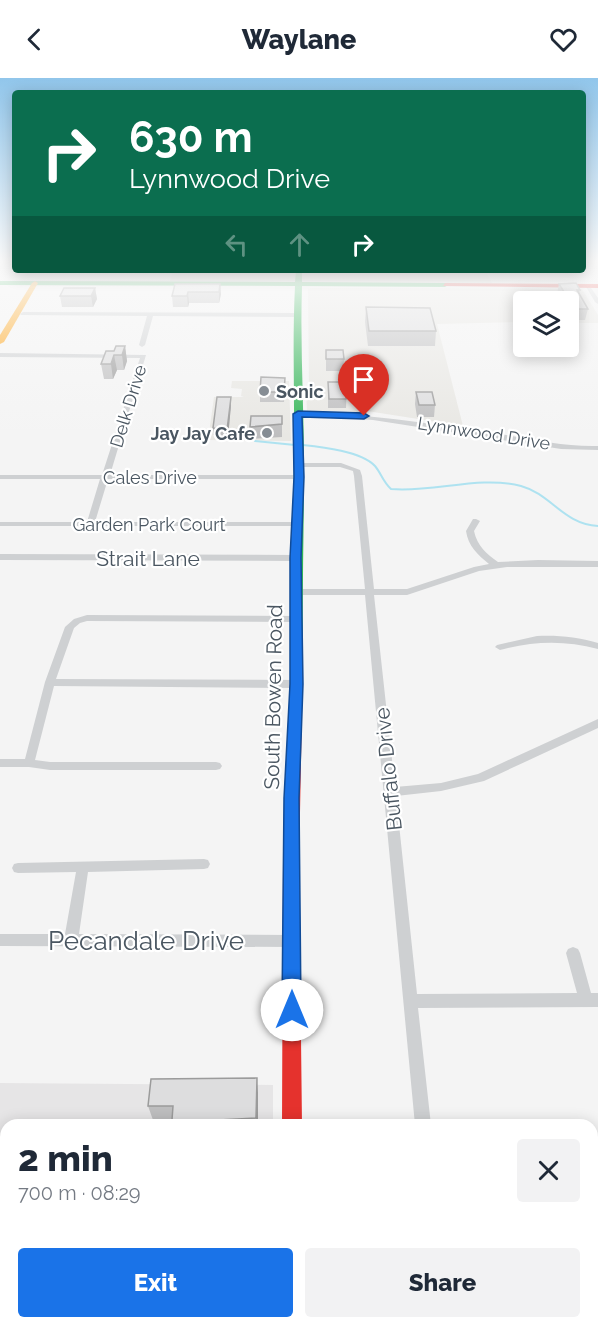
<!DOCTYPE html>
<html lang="en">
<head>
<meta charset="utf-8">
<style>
	:root { --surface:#fff; --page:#f2f2f3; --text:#1f2937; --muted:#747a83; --accent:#1a73e8 }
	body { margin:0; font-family:Raleway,sans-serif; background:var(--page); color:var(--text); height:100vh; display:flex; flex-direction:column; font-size:22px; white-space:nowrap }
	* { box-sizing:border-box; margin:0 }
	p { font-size:20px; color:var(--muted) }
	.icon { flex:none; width:33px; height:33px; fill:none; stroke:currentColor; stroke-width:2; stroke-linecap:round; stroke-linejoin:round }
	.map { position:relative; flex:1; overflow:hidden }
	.panel { position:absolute; left:0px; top:1041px; width:598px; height:210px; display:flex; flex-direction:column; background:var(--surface); border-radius:18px 18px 0 0; box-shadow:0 3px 15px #0003 }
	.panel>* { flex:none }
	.hud { position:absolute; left:12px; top:12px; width:574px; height:183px; border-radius:6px; box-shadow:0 3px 15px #0003; background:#0b6e4f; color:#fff; overflow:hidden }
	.fabs { position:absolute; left:513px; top:213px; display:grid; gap:12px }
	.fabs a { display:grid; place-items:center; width:66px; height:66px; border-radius:6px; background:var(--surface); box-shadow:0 3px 15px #0003; font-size:30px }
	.pin { position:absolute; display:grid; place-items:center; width:51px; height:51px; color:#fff; margin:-62px -26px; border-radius:50% 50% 50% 0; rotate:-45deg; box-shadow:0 0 6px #0007 }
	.pin .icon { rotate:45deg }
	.me { position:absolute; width:66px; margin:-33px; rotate:0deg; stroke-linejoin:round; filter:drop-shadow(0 0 4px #0008) }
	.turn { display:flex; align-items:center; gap:21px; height:126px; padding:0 18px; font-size:27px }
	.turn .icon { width:78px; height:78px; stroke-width:2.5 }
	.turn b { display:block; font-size:42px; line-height:51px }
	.lanes { display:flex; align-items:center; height:57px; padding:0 18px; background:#0003; justify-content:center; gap:30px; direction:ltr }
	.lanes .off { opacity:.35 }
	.round { display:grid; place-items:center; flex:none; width:63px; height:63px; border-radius:6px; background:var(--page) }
	.head { display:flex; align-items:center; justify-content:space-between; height:102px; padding:0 18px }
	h1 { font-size:36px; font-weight:800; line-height:45px }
	.action { display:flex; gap:12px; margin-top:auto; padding:12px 18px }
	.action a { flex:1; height:69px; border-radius:6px; background:var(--accent); color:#fff; font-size:24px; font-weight:800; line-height:69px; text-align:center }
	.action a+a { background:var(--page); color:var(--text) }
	header { display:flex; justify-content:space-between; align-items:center; height:78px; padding:0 18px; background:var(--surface); font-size:27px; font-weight:800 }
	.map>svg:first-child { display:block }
</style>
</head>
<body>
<header><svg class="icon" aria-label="back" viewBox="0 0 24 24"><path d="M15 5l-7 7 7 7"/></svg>Waylane<svg class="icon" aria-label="heart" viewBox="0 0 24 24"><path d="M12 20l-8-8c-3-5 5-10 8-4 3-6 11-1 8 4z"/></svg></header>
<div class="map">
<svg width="598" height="1251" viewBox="0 0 598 1251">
	<rect width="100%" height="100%" fill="#f4f4f4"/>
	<g fill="#e8e7e3">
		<polygon points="173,192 482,192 486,194 492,205 170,203"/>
		<polygon points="312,210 582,211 598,237 598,245 569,245 568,224 524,224 523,244 437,246 463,348 367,333 367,335 309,334 307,333 306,312 309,311 308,211"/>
		<polygon points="232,303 289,303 291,363 208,362 214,319 244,319 241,318 242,311 231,310"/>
	</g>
	<polygon fill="#e6e5e6" points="0,1005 273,1007 273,1047 6,1047 6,1058 0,1058"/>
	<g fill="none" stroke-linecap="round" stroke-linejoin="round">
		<g stroke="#aee2f0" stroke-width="2">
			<polyline points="255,363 295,367"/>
			<path d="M302 367C321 369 361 373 375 388 381 395 383 404 391 411 433 415 479 397 521 408 551 416 563 446 598 448"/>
		</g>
		<g fill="#ced0d2" fill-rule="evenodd">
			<polygon points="585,207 589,207 598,220 598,226 595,224"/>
			<polygon points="23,234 296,235 299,237 296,239 153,238 145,267 142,269 139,267 147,238 21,237 20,236"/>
			<polygon points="0,275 146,277 110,397 299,397 303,399 299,401 108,401 95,444 298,444 302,446 298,448 0,448 0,444 87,444 100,401 0,401 0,397 102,397 140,280 0,279"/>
			<path d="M298 334C362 335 425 345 489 354 525 360 561 369 598 368V372L561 371 373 342 296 337V335Z"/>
			<path d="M296 385H341L360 392 362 398 374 511H407L474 489 489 486C478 477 468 468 466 453L473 441H476L480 443 474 453C477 468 487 476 498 484L538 482 598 483V489H507L479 493 407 517H374L395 709 441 705 478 696 598 641V650L484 703 441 713 396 718 417 916 577 915 566 875 568 871 573 869 578 871 580 875 591 915H598V929L418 930 431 1047H415L365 517H296L291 514 296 511H365L354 398 353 393 340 389H299L295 387Z"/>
			<polygon points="0,476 296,477 300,480 296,483 0,482"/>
			<polygon points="87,537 298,538 303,541 298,544 87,543 80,545 74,550 56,601 296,602 301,606 296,610 54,608 35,682 50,684 216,684 220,685 222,688 220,691 216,692 50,692 29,689 0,689 0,681 25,681 45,604 65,549 74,541"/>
			<path d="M537 558C558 557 578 559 598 565V571C564 562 534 563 500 572L495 569 497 567Z"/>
			<polygon points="204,781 208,782 210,786 208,790 204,791 88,794 79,856 291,857 296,859 298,863 296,867 291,869 0,868 0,856 65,856 76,794 18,795 14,794 12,790 14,786 18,785"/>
			<rect x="592" y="1109" width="6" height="16"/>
			<polygon points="434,1245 452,1245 453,1251 435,1251"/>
		</g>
		<g fill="#30b455" fill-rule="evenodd">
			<path d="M296 192H302V204L445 205 448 207 445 209 302 208C300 269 304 328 304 388 304 451 302 514 303 577L297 581 291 577C290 514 293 451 294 388 295 328 292 268 295 208L0 207V203L295 204Z"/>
			<rect x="281" y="1245" width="24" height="6"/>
		</g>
		<polygon fill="#ff9f0a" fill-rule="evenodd" points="35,203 38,205 4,264 0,266 0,257 32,205"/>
		<g fill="#e5322d" fill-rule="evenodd">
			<polygon points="445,205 598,206 598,210 443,208"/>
			<polygon points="297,573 303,577 299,787 302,1047 282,1047 283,787 291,577"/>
		</g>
	</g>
	<g fill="#bebebf">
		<polygon points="220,206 221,216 219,225 189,225 188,229 173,229 172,218"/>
		<polygon points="559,206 580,212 579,217 588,231 585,242 568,242 568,224 561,224 557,216"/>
		<polygon points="95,210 97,221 93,229 62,229 60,218"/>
		<polygon points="366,229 436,253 435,268 368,268 365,244"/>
		<polygon points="125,268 127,283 124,292 117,292 113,301 104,301 101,286 114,273"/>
		<polygon points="326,272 344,281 343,293 326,293"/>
		<polygon points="285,300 284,324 260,324 260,314"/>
		<polygon points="328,304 347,304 346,330 328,330"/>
		<polygon points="416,314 435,327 434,339 417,339 415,326"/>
		<polygon points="231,327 228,359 213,357 213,350"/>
		<polygon points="282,338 282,359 251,361 250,349"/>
		<polygon points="258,1015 258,1047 173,1047 172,1042 153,1042 148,1028"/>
	</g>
	<g fill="#9b9b9b">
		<polygon points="220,206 221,216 219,225 219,214"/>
		<polygon points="95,210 97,221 93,229 91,218"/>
		<polygon points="188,214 189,225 188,229 187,218"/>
		<polygon points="125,268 127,283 124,292 122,277"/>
		<polygon points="114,277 117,292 113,301 111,286"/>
		<polygon points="231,319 231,327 228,359 227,352"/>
		<polygon points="257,1000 258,1015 258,1047 257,1047 256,1040"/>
	</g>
	<g fill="#ddddde" stroke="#9b9b9b" stroke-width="1.5">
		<polygon points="576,205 580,212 577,212 588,231 569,231 568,224 565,224 562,217 566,217 559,206"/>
		<polygon points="175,206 220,206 219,214 188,214 187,218 172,218"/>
		<polygon points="64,210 95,210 91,218 60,218"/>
		<polygon points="366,229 430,230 436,253 369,253"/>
		<polygon points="116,268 125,268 122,277 114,277 111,286 101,286 106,273 114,273"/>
		<polygon points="326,272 343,272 344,281 326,281"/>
		<polygon points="261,299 285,300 284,314 260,314"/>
		<polygon points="328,304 347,304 346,321 329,321"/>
		<polygon points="416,314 432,314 435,327 419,327"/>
		<polygon points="217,319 231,319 227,352 213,350"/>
		<polygon points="251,338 282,338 282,346 250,349"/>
		<polygon points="257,1000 256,1040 181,1044 181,1042 172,1042 173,1028 148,1028 151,1001"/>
	</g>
	<linearGradient id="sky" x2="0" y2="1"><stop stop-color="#91c6eb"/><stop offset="0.51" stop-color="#fafafa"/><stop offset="1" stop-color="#fafafa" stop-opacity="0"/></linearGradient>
	<rect width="598" height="359" fill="url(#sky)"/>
	<polygon fill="#1a73e8" stroke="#114b97" stroke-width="1.5" points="298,333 364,335 369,338 364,341 302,339 304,399 301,480 303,606 299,720 301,932 298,938 292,941 285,938 282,932 284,720 290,606 290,480 294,399 293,336"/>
	<g fill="#868d94" stroke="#fff" stroke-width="2">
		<circle cx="264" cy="313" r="6"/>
		<circle cx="267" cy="355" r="6"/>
	</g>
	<g text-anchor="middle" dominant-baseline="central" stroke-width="4.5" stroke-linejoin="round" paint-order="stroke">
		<g font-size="18" font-weight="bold" fill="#4a5661" stroke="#fff" text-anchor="start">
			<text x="276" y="313">Sonic</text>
			<text x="255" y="355" text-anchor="end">Jay Jay Cafe</text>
		</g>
		<g font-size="18" fill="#4a5661" stroke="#fff">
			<text transform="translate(128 328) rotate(-73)">Delk Drive</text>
			<text transform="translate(484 355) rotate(9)">Lynnwood Drive</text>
			<text x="150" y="399">Cales Drive</text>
			<text x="149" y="446">Garden Park Court</text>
		</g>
		<g font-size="21" fill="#4a5661" stroke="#fff">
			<text x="148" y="480">Strait Lane</text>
			<text transform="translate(273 619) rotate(-89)">South Bowen Road</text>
			<text transform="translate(388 691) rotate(-96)">Buffalo Drive</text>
		</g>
		<g font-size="26" fill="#4a5661" stroke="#fff">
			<text x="146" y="863">Pecandale Drive</text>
		</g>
	</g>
</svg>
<div class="fabs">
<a><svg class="icon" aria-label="layers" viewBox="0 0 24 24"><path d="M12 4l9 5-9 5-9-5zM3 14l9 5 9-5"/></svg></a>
</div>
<div class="pin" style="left:364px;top:338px;background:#d93025"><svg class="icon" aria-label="arrive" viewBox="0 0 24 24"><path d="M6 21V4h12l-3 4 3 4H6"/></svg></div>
<svg class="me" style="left:292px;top:932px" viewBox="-20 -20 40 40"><circle r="19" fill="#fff"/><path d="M0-13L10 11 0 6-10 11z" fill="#1a73e8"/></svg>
<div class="hud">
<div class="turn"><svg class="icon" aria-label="right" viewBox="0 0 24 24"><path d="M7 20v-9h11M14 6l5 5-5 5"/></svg><div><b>630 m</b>Lynnwood Drive</div></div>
<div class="lanes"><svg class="icon off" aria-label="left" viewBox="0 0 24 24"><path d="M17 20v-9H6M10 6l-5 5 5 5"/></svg><svg class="icon off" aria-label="ahead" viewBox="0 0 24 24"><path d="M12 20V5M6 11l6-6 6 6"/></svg><svg class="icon" aria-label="right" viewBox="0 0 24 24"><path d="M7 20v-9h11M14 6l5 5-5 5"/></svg></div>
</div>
<section class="panel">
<div class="head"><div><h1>2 min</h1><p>700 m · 08:29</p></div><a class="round"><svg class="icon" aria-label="close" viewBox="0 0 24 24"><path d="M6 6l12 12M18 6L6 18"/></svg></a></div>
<div class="action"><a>Exit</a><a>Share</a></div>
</section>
</div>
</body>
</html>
